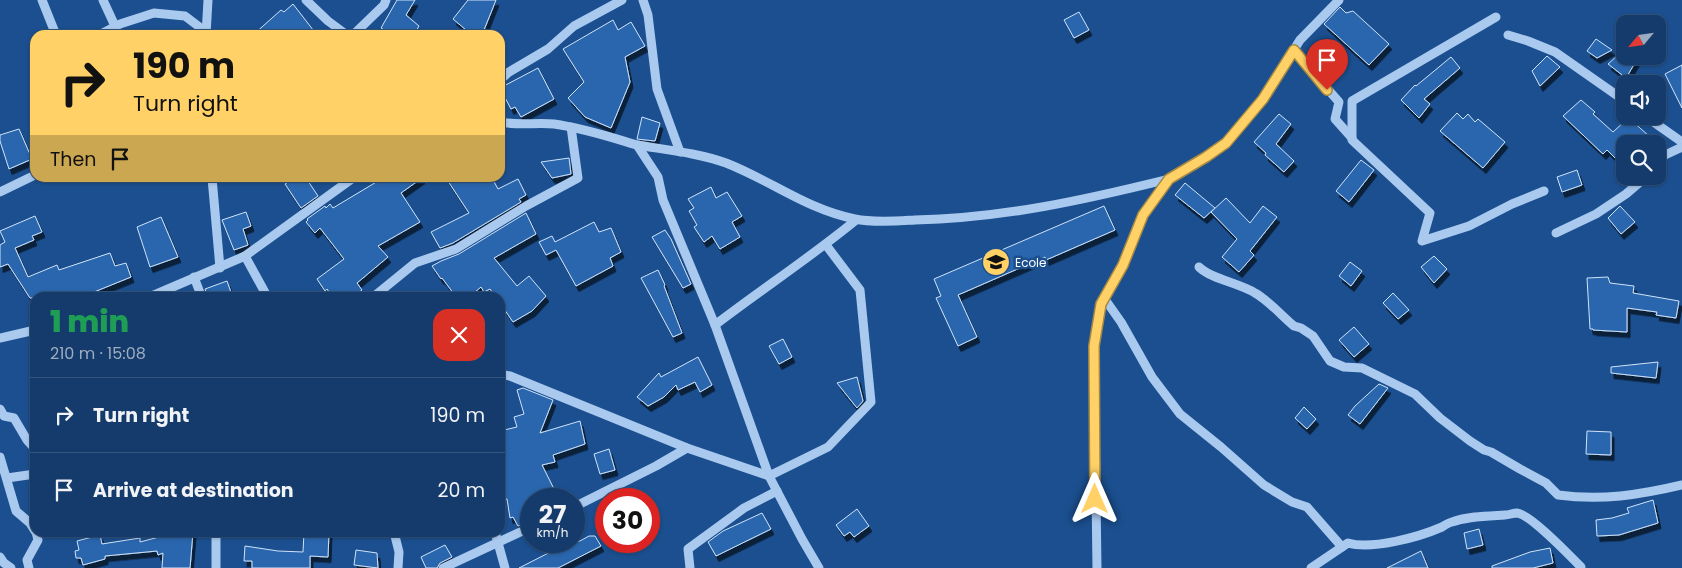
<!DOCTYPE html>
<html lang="en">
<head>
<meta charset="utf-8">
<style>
	:root { --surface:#143b6b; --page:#1d4271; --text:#f1f3f6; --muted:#9dadc1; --line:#33557e }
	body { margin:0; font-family:Poppins,sans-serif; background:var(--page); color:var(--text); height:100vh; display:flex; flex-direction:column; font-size:19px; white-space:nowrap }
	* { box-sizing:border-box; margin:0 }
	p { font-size:16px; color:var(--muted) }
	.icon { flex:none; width:28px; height:28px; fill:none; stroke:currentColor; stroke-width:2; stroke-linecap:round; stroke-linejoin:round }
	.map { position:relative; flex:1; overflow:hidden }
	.drawer { position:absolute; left:30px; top:292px; width:475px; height:245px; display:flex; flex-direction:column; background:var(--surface); border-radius:15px; box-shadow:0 1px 4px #0004,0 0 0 1px var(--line) }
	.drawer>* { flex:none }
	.guide { position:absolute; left:30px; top:30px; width:475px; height:152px; border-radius:15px; box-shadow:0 1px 4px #0004,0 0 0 1px var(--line); background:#ffd166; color:#111; overflow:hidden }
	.needle { width:32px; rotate:241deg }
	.fabs { position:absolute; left:1616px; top:15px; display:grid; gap:10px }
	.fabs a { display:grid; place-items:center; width:50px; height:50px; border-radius:10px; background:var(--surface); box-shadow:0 1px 4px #0004,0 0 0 1px var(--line); font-size:25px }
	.speed { position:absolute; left:520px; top:488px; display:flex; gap:10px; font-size:25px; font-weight:700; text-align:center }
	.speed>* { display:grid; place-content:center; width:65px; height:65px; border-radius:50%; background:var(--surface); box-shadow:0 1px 4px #0004,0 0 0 1px var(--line); line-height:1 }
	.speed small { font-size:12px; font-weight:400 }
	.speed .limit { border:8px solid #d22; background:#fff; color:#111 }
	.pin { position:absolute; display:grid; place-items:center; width:42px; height:42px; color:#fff; margin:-51px -21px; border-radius:50% 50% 50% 0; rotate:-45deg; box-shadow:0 0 5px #0007 }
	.pin .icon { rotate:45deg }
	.me { position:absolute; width:55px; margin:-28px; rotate:0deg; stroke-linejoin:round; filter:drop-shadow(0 0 4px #0008) }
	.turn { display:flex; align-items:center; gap:18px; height:105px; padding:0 20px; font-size:22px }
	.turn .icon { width:65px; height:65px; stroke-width:2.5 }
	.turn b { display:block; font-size:35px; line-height:42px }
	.then { display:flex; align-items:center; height:48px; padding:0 20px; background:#0003; gap:10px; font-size:19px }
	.round { display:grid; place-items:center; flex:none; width:52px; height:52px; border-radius:15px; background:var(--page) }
	.headline { display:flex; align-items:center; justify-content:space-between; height:85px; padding:0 20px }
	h1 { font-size:30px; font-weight:800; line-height:38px; color:#1e9e55 }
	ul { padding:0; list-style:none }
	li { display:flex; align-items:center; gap:15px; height:75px; padding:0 20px; border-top:1px solid var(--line) }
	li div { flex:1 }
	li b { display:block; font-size:19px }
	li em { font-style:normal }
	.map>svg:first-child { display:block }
</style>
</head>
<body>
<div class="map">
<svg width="1682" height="568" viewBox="0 0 1682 568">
	<defs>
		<filter id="shadow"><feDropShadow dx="3" dy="5.5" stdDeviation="0" flood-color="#0009"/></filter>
	</defs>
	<rect width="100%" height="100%" fill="#1b4f8f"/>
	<g fill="#2a66ad" stroke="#cfe3fa" filter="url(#shadow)">
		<polygon points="397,0 415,0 406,15 419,26 414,35 393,35 381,28"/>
		<polygon points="468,0 496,0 482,35 472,35 453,19"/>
		<polygon points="293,4 317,35 253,35 281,10 284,12"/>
		<polygon points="1340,7 1346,13 1353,11 1389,44 1369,65 1324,24"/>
		<polygon points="1079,12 1089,30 1074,38 1064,20"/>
		<polygon points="613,20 618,30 631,22 645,46 625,57 630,82 611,128 585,117 568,98 584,82 563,49"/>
		<polygon points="1596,39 1612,50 1597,58 1587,51"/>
		<polygon points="1547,56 1560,67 1540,86 1532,71"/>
		<polygon points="1617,56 1639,56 1626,78 1608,64"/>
		<polygon points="1451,57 1460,68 1424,99 1430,104 1419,118 1401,100 1415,85 1416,86"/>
		<polygon points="1682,65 1682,108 1665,74"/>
		<polygon points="538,68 554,99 521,117 515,107 511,109 500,88"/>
		<polygon points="1581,100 1595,112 1593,114 1613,132 1626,120 1631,120 1658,144 1625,144 1625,152 1617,160 1607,150 1603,154 1563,116"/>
		<polygon points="1457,113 1463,119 1468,114 1475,122 1478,119 1505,142 1483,168 1440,131"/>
		<polygon points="1279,114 1291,124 1276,144 1294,161 1284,172 1265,155 1266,153 1254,142"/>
		<polygon points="642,117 660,123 655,141 637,139"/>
		<polygon points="19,129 32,159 9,169 0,141 0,135"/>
		<polygon points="569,158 571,174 552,178 541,162"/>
		<polygon points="1361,160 1374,170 1349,202 1336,191"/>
		<polygon points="1577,170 1582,185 1562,192 1557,177"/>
		<polygon points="295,178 306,178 318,196 301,208 285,184"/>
		<polygon points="383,178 422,178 401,193 420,222 378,246 388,257 357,283 362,290 352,298 333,298 327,289 325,291 317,279 344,259 320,228 315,233 306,222 308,220 307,219 325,206 326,208 330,204 333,208"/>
		<polygon points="446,178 492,178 498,189 518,179 526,195 519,199 521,202 453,243 440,248 431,232 469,213"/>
		<polygon points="1185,183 1215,208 1204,218 1175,195"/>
		<polygon points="711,187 716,198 727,192 742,216 732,222 740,237 720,249 712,236 704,242 694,227 697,225 689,211 694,208 688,199"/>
		<polygon points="1226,198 1250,223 1263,206 1277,217 1250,251 1254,255 1239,272 1222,257 1237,239 1211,212"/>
		<polygon points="1104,206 1115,230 1046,260 1045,257 958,295 977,337 958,346 936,298 941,296 934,279"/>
		<polygon points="1620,206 1635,222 1621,234 1608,218"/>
		<polygon points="246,212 251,226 243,229 248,245 234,250 222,220"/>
		<polygon points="526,213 536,234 494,258 517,286 529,276 546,296 532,311 513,322 500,303 500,298 496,298 490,289 484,292 481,287 468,298 457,298 442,278 441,279 432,266 441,261 459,254"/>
		<polygon points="35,216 42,232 32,236 34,240 15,248 28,277 57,265 59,270 110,253 115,266 126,263 131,277 94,292 95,298 30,298 8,264 0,267 0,245 5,242 0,231"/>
		<polygon points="161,217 178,257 150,267 137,227"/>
		<polygon points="594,222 599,232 611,228 621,252 610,258 613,266 576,286 556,250 546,255 539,242 552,236 555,242"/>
		<polygon points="665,230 671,239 691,284 683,288 652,237"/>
		<polygon points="1434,256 1447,269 1434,283 1421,267"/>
		<polygon points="1350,262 1362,271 1351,286 1339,276"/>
		<polygon points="658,270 665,285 664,286 682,333 673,337 641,278"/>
		<polygon points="1608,277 1610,283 1634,286 1633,293 1679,301 1676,318 1656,315 1657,312 1627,308 1627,332 1593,330 1593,329 1590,329 1587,278"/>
		<polygon points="227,281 233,298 208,298 205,289"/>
		<polygon points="1393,293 1409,310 1398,319 1383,303"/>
		<polygon points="1354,327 1369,344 1354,357 1339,340"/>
		<polygon points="783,339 792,357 779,364 769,346"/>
		<polygon points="698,357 712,385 700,392 695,382 678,390 676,385 664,397 648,406 637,397 659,373 661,377"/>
		<polygon points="1658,362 1656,378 1611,373 1611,367"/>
		<polygon points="857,377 863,401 857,408 837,383"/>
		<polygon points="1379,384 1388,388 1360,424 1348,415 1355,406"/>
		<polygon points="523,388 553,400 540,433 580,421 585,444 553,455 555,462 542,465 556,493 531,499 531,521 518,526 513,517 510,518 507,499 505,499 500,464 500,431 517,427 514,417 524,414 517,390"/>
		<polygon points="1304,407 1316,419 1307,429 1295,418"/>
		<polygon points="1587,431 1611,432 1611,455 1586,454"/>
		<polygon points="609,449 615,470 600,474 594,454"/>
		<polygon points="1653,500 1658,523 1619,535 1597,536 1596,520 1612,518 1629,513 1627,508"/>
		<polygon points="857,509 869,526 854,537 850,532 844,536 836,525"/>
		<polygon points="762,513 771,529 716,556 708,542 723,531"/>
		<polygon points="1479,529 1483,545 1467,549 1464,533"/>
		<polygon points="178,532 193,532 190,568 162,568 163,553 158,555 157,551 105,556 105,559 83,565 81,558 76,558 75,551 79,550 77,541 100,535 102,544 140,538 140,542"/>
		<polygon points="304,532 329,532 328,557 310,556 310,568 252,568 252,561 244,561 245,546 278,551 303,552"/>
		<polygon points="589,536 595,536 601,546 558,568 519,568 572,541 580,541"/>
		<polygon points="445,545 452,557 440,563 437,568 426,568 421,557"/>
		<polygon points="1550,548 1553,563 1533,568 1492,568 1492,566 1530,552"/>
		<polygon points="356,550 377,553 378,568 354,565"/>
		<polygon points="1421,551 1428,568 1387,568"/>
	</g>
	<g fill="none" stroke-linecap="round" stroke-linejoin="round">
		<g stroke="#a9c9ee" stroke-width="9">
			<polyline points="42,0 56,35"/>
			<polyline points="103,0 115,26"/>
			<polyline points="306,0 328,21 347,35"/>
			<polyline points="643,0 648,15 657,89 680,152"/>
			<polyline points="1496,17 1352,101 1352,140 1430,213 1422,241 1469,226 1512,204 1544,191"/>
			<polyline points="99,35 120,24 154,13 185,16 206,32"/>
			<polyline points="206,35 208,0"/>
			<polyline points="353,35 384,5 386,0"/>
			<polyline points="1508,35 1528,41 1555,52 1625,101"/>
			<polyline points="1294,51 1339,102 1335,119 1352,138"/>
			<polyline points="500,80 509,72 548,49 574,26 622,0"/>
			<polyline points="1645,116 1682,142"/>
			<path d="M500 122C520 126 536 122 554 124 583 128 610 137 637 145L658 177 663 200 715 325 769 476 802 539 819 568"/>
			<path d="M637 145C667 150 698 153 726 163 770 180 808 210 855 219 873 223 897 221 915 220 1004 218 1084 200 1169 179"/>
			<polyline points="1658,162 1665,155 1682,147"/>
			<polyline points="212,178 220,268"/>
			<polyline points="0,192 35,175"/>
			<polyline points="1556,233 1596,214 1626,194 1647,176"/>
			<polyline points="245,256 268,298"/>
			<path d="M1199 267C1211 279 1239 283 1255 293 1268 300 1282 316 1294 326L1301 328 1313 336 1330 361 1344 367 1362 368 1415 394 1440 418 1470 441 1484 450 1491 452 1520 469 1546 483 1558 495C1601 501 1640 495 1682 485"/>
			<polyline points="194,277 202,298"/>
			<polyline points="147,298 245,256 353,178"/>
			<polyline points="372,298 415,263 456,249 526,206 578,178 571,127"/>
			<polyline points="1104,298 1121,322 1152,377 1180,414 1221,447 1264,485 1292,502 1307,507 1342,547"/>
			<path d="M715 325C762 289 811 257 856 220"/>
			<polyline points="0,338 35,330"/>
			<polyline points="500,374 510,376 687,448 769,476 828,447 871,402 860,290 826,245"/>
			<polyline points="0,409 4,416 14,418 27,440 35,449"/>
			<polyline points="0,457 16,511 30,523 35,531"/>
			<polyline points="7,478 35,474"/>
			<polyline points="574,507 656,466 687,448"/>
			<polyline points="216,532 216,568"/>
			<polyline points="394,532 399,552 398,568"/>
			<polyline points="495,532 505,568"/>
			<polyline points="0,557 4,563 11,568"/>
			<polyline points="29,568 27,560 38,540 36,532"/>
			<polyline points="443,568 531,527"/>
			<polyline points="690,568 688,549 744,508 777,491"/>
			<polyline points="1097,568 1094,346 1101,304 1123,265 1143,215 1169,179 1206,157 1226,143 1263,99 1300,40 1339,0"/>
			<path d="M1311 568 1348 543C1372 550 1419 537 1442 527 1445 525 1448 523 1452 522 1469 516 1488 516 1505 515 1509 515 1513 513 1517 513 1530 514 1570 556 1581 567"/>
		</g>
	</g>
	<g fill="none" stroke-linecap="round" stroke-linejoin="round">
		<g stroke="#a68842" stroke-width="12">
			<polyline id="route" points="1095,499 1094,346 1101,304 1123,265 1143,215 1169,179 1206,157 1226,143 1263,99 1294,50 1327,90"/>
		</g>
		<use href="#route" stroke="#ffd166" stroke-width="9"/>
	</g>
	<defs>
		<g id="school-disc" transform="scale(1.4375)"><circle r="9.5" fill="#ffd166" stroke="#1b4f8f"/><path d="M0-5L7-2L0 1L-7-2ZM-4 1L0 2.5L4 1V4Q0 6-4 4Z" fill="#111"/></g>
	</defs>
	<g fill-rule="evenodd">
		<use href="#school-disc" x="996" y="262"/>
	</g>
	<g text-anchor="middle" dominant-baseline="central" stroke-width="5" stroke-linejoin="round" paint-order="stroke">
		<g font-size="12" fill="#fff" stroke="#1b4f8f" text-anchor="start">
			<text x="1015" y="262">Ecole</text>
		</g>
	</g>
</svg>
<div class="fabs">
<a><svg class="needle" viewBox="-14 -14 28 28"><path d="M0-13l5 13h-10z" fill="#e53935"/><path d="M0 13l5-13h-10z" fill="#9dadc1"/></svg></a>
<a><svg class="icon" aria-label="sound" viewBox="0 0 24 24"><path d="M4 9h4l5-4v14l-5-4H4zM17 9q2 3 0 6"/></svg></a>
<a><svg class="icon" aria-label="search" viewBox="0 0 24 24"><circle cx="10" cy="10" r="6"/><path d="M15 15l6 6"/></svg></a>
</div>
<div class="speed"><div>27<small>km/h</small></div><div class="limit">30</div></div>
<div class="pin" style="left:1327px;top:90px;background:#d93025"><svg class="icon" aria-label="arrive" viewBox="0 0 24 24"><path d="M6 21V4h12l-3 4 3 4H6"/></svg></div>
<svg class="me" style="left:1095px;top:499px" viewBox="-20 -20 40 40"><path d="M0-17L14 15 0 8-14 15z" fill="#ffd166" stroke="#fff" stroke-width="4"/></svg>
<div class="guide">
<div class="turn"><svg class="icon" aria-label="right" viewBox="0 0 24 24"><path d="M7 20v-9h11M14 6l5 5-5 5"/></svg><div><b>190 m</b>Turn right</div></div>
<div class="then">Then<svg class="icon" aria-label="arrive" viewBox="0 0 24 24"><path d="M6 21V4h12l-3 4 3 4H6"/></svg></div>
</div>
<section class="drawer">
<div class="headline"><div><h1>1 min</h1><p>210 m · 15:08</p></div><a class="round" style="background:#d93025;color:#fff"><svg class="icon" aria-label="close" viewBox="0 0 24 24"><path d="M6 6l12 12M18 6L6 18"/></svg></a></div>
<ul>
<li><svg class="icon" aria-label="right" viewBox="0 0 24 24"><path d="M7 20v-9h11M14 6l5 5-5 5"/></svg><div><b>Turn right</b></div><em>190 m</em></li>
<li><svg class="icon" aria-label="arrive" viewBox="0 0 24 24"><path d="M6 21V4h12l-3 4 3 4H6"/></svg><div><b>Arrive at destination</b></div><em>20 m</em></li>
</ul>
</section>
</div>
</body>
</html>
